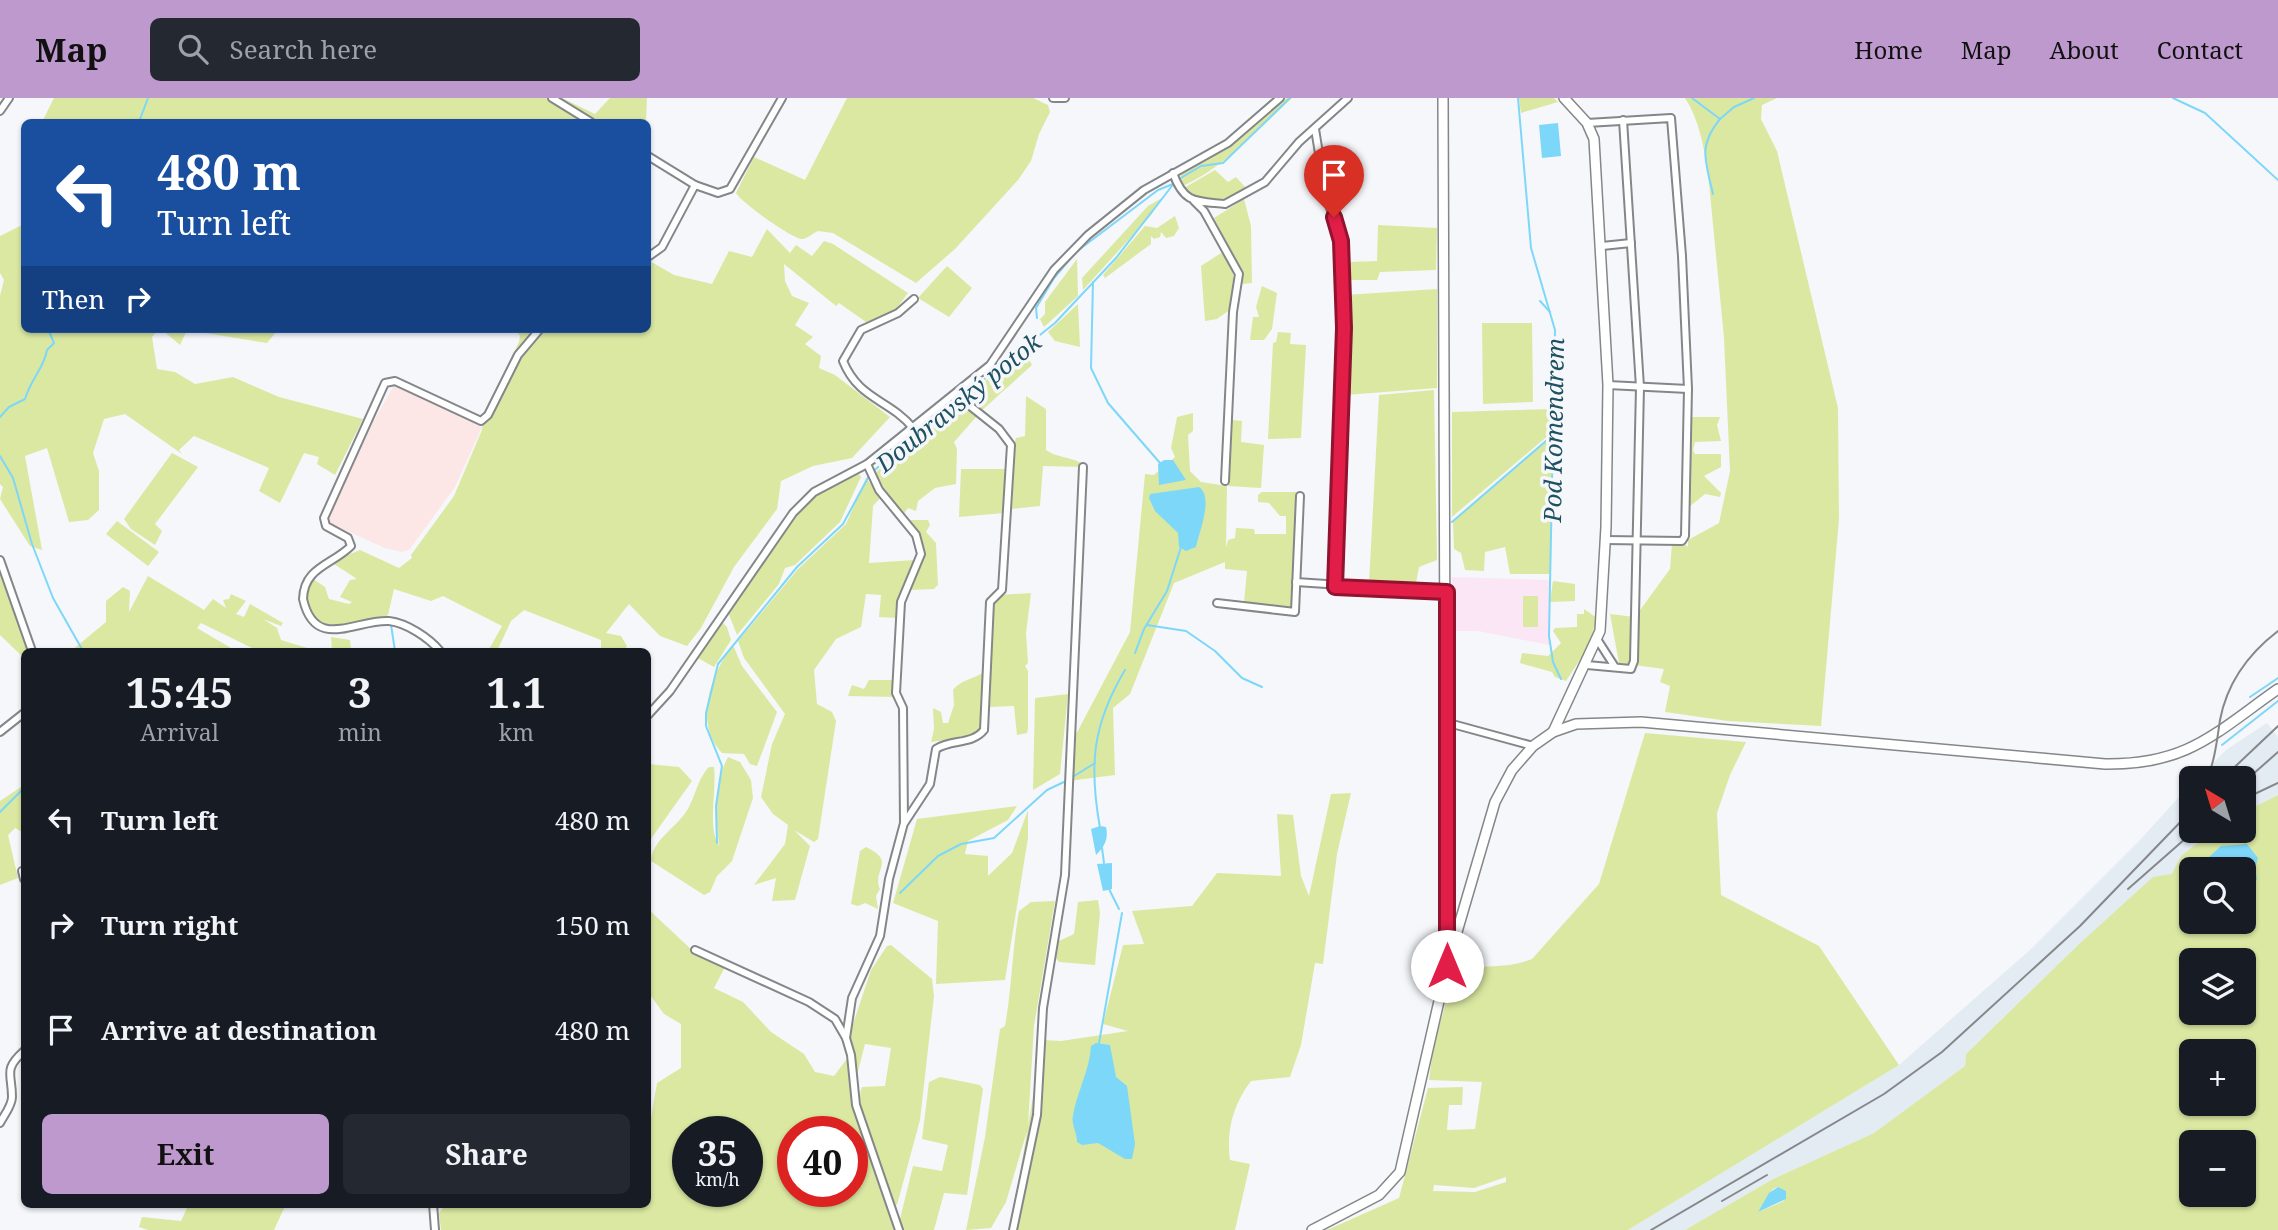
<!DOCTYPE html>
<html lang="en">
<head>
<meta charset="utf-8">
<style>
	:root { --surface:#171b24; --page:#242831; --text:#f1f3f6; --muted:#9ea1a6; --accent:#be99cd }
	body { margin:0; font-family:"Noto Serif",serif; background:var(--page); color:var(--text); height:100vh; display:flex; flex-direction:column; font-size:26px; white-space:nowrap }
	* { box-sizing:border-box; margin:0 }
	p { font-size:23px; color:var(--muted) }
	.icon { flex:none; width:38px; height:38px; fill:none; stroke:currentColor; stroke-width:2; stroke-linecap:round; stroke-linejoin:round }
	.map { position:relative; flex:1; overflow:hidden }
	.side { position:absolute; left:21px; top:550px; width:630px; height:560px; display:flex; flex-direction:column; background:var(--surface); border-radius:10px; box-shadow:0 2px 5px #0004 }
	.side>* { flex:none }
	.hud { position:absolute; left:21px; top:21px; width:630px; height:214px; border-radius:10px; box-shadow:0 2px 5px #0004; background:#1a4fa0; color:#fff; overflow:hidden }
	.needle { width:46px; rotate:322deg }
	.buttons { position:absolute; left:2179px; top:668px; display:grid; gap:14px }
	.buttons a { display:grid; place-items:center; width:77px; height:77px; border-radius:10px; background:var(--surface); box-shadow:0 2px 5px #0004; font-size:35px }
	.speed { position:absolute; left:672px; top:1018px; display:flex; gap:14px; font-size:35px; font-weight:700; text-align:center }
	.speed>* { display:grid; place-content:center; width:91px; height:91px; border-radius:50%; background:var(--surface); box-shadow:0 2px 5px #0004; line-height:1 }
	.speed small { font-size:18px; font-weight:400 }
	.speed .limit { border:10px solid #d22; background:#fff; color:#111 }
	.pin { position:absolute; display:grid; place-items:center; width:60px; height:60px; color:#fff; margin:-72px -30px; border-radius:50% 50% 50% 0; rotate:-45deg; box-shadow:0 0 7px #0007 }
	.pin .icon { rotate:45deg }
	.me { position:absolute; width:77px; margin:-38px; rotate:0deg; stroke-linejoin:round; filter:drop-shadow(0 0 5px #0008) }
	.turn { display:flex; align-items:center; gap:24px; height:147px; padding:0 21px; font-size:32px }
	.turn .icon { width:91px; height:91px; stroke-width:2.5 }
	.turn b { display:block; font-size:49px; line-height:60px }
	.then { display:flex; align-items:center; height:66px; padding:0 21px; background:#0003; gap:14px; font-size:26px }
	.eta { display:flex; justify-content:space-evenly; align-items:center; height:119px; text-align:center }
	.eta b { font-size:42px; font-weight:700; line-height:49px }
	.button { display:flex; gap:14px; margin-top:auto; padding:14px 21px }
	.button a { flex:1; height:80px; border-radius:10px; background:var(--accent); color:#111; font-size:28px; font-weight:700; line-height:80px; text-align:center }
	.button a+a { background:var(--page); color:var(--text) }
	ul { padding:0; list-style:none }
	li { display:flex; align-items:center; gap:21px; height:105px; padding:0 21px }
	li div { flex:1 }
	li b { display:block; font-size:26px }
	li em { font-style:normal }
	header { display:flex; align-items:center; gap:42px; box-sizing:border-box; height:98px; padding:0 35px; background:var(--accent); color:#111 }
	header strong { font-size:33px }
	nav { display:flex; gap:38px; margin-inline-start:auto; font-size:24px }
	.search { width:490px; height:63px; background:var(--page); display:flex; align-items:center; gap:18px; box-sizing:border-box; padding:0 24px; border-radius:10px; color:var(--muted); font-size:26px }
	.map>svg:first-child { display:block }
</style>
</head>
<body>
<header>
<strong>Map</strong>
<div class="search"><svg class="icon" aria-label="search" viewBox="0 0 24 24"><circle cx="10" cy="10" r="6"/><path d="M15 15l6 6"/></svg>Search here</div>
<nav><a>Home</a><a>Map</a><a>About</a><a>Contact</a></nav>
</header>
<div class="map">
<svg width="2278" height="1132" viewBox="0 0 2278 1132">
	<rect width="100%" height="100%" fill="#f5f7fa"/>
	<g fill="#e3ebf3">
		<polygon points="2267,625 2278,639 2278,697 2244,714 2244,681 2197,681 2226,652"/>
		<polygon points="2191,686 2191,733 2213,733 2181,758 2172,777 2077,848 1966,956 1965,968 1874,1035 1773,1081 1685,1132 1628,1132 1899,967 2030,852 2139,743"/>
	</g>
	<polygon fill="#fde7e6" points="398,288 482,329 455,389 409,452 402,454 385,450 329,425 328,421 372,326 393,289"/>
	<polygon fill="#fbe6f5" points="1452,479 1549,482 1549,547 1478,533 1451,533"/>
	<g fill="#dbe8a2" fill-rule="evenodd">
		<polygon points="54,0 562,0 595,16 610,0 647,0 646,24 587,24 578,19 574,24 42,24"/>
		<path d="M847 0H1033L1048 7 1050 14 1039 36 1031 63 1018 82 955 151 916 185 833 135 818 133C813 135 808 140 803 141 793 142 741 104 736 95L754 59 805 82Z"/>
		<path d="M1286 0H1292C1258 32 1226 68 1183 88L1184 90 1215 72 1228 84 1236 79 1247 91C1227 103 1213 103 1191 101L1179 85 1182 74 1230 47Z"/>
		<polygon points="1519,0 1554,0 1558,4 1521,15"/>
		<path d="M1685 0H1777L1762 7 1761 21 1777 53 1838 310 1839 421 1821 628 1728 623 1665 614 1670 588 1660 584 1664 571 1619 565 1610 516 1635 519 1670 471 1672 446 1683 445 1688 449V442L1719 425 1730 373 1724 240 1708 75C1704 50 1699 21 1685 0Z"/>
		<polygon points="1162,100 1151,117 1083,192 1082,180 1148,108"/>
		<polygon points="1244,101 1251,128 1252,185 1242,186 1238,167 1214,120"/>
		<polygon points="1175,118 1179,130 1174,138 1166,140 1161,134 1160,139 1154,141 1151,138 1151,146 1105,180 1103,177 1145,128 1157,130"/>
		<polygon points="24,126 24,231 159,231 152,239 157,271 175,274 195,286 233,279 279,299 363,321 335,377 317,366 319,359 304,355 280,405 259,393 269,370 194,338 179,352 182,356 125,316 104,321 93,355 99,373 99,412 88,422 69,424 47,350 25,358 42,452 30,448 0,401 3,389 0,386 0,198 4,182 0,175 0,138"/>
		<polygon points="1378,127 1437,130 1436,172 1380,174 1377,182 1348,182 1348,164 1377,163"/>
		<path d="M767 131 790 155 796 147 812 158 824 143 833 146 908 195 893 215 866 224 839 205 836 208 784 166 785 183 792 198 809 205 795 227 813 239 805 246 821 258 819 270 835 277 890 319 852 360 813 368 781 383 777 411 734 469 701 530 687 548 660 538 629 506 606 535 621 538 627 548 624 553H601V542L524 512 511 523 497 553H488L502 528 443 498 431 503 394 491 388 517 384 520C359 524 320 540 309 508 305 498 307 490 313 481L325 489 329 501 349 506 352 504 340 499 350 482 357 481 331 464 360 452 399 470 412 460 411 457 454 398 482 332 483 317 519 244 520 238 515 231H648V162L674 177 712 186 729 153 752 159Z"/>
		<polygon points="1221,155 1230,164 1235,185 1231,211 1217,221 1205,223 1201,168"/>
		<polygon points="1077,161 1078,198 1044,229 1040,221 1045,216 1045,204"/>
		<polygon points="947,168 972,190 949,219 918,200"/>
		<polygon points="1262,188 1277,195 1272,231 1264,242 1250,242 1253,219 1259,219 1256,209"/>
		<polygon points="1437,191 1437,290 1345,297 1345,197"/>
		<polygon points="1078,206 1080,249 1055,243 1048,234"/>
		<polygon points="1482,225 1532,225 1533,304 1483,306"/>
		<polygon points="161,231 276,231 277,233 267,245 187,232 180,247"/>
		<polygon points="1278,234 1291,235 1290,246 1306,247 1301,340 1268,341 1273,245 1276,244"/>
		<polygon points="1018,258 1028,259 1032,267 980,314 962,300"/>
		<polygon points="1434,292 1437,462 1419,469 1415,490 1369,486 1379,297"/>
		<path d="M1026 298 1046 311V352C1057 360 1069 358 1081 365L1082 369 1043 368 1040 408 1012 411 1015 344 1016 340 1025 338Z"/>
		<polygon points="958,303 977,318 954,344 957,351 956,386 935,390 918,403 916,413 908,410 903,417 874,376"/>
		<polygon points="1551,311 1553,330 1550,336 1452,419 1452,314"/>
		<polygon points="1193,315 1193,333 1188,337 1190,373 1201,384 1227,388 1226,450 1228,442 1235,440 1236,430 1254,431 1255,436 1286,436 1286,418 1280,418 1269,405 1258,404 1258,397 1262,394 1298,394 1294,506 1290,510 1244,504 1247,473 1225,471 1225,464 1174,485 1130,596 1113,610 1115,677 1068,683 1073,642 1130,534 1145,376 1154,377 1175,359 1171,350 1177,319"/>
		<polygon points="1690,319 1720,319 1717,327 1721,343 1695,344 1693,352 1695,356 1721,356 1721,369 1704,378 1721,395 1720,399 1705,396 1689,409"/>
		<polygon points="1232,322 1242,323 1241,344 1264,347 1261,390 1228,388"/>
		<polygon points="1552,337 1551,476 1510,476 1505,449 1485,454 1484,473 1465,472 1461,455 1454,451 1453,423"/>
		<polygon points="172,355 198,369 155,426 162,433 155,447 131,431 124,421"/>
		<polygon points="961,371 1008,371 1004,415 959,419"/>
		<path d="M859 376 861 379 840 424 795 467 785 470 779 486 737 537 728 514C762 463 795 394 859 376Z"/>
		<polygon points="866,380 881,399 873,408 869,465 915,462 899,498 898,520 879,519 881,497 866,496 861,529 836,541 814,572 817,606 832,614 836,623 818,741 814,744 794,732 810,748 795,802 772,803 776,780 754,787 785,746 788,727 773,716 761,699 772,646 785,616 744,560 738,543 798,471 846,426"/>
		<path d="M908 422H928L930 427 926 434 936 445 938 487 934 491 910 492C921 462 931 449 908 422Z"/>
		<polygon points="117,423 159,454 148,468 106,436"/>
		<polygon points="0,475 28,553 24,553 24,560 0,537"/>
		<polygon points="148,478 204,512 213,501 226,510 223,502 229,501 231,496 246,503 236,516 244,519 250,506 283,525 281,528 263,521 277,530 281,542 317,553 258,553 201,525 197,530 236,553 71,553 106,524 106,503 123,489 130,493 129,514"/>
		<polygon points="1553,483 1575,486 1575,503 1550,504"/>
		<polygon points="1031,495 1026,535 1028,565 1025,568 1028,573 1028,630 1027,635 1017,637 1014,608 990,609 992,510 999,497"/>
		<rect x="1523" y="498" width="15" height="31"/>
		<polygon points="1584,511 1597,520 1589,548 1566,583 1555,579 1552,574 1520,565 1522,555 1548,558 1561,545 1553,533 1555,530 1577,529 1577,516 1584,516"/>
		<polygon points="721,523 727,529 731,542 714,569 696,559"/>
		<polygon points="331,539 350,542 351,553 332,553"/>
		<path d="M733 547 742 568 777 614 757 668 750 666 744 656 722 655C693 625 711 575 733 547Z"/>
		<path d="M985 573 983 624 980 633 970 639 931 644 934 631 933 610 941 614 943 625H948L954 607 953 592C961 581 974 582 985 573Z"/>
		<polygon points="869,582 894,582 895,599 848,598 852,587 864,591"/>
		<polygon points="1068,596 1060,676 1033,692 1035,600"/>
		<path d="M1645 635 1746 644 1730 677 1717 715 1721 797 1819 848 1899 967 1628 1132H1327L1399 1100 1428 990 1463 989 1462 1007H1449L1447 1032 1475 1031 1482 984 1429 982 1433 951 1455 871C1479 867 1509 871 1532 861L1599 786ZM1506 1079V1084L1475 1094 1433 1093 1434 1087 1474 1090Z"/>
		<path d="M728 659 740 664 751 682 753 700 732 763 717 778 710 794 704 797 651 763C652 744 672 732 683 718 695 704 696 682 709 669H714C717 692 707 729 719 748 716 716 713 688 728 659Z"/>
		<polygon points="648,666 679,669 692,683 648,745"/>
		<polygon points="24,687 24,735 15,730 8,737 18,780 0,787 0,703"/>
		<path d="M1351 695 1337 756 1323 866 1315 865 1301 947 1290 979 1251 983C1233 1006 1226 1034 1230 1062L1250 1066 1235 1132H1011L1027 1033 1006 1104 991 1130 966 1132 985 1039 1000 931 1005 928C1012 890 1012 852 1019 813L1031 804 1055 803 1034 928 1028 1027 1043 942 1061 943 1128 933 1103 926 1123 847 1144 846 1132 813 1192 808 1217 775 1281 778 1277 716 1293 717 1301 778 1309 798 1331 696Z"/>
		<path d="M2278 697V1132H1685L1773 1081 1874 1035 1965 968 1966 956 2077 848 2153 779 2172 776 2181 758 2213 733H2244V714ZM2191 772H2244V824H2191ZM2191 863H2244V915H2191ZM2191 954H2244V1006H2191ZM2191 1045H2244V1097H2191ZM1778 1089 1784 1103 1758 1114 1773 1091Z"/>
		<polygon points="1017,708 1008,722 968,743 965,756 988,758 988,778 1012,755 1028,712 1028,740 1005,882 936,886 938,823 893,805 917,721"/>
		<path d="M866 749C897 764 872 771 880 791L876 798 878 811 865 805 858 808 851 806 860 753Z"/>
		<polygon points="1098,802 1100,815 1095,867 1059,864 1056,860 1059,843 1074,836 1078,804"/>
		<path d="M648 811 693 853 725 869 714 890 743 904 771 934 804 956 815 974 834 978 849 958 853 1002 894 1132H441L439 1115 446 1106H648V1037L657 985 681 970V926L664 916 648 894ZM688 1034H747V1094H688ZM793 1034H852V1094H793Z"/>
		<path d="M891 847 932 881 934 898 920 1022 897 1107 893 1106C885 1082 852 1010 862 989L885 988 891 950 865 946 857 977 850 935 871 872 887 848Z"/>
		<polygon points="940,979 980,987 983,991 967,1097 944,1095 934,1132 903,1132 899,1125 913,1068 942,1073 948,1047 922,1041 929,984"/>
		<polygon points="189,1106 286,1106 274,1132 148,1132 139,1129 142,1119 181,1123"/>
	</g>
	<g fill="#7dd7f9">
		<polygon points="1558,25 1561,58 1542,60 1539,27"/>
		<polygon points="1173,362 1186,382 1159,387 1158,366 1164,362"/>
		<path d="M1199 389C1214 399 1199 434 1196 449L1186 453 1179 449 1178 435 1155 413 1149 400 1150 396Z"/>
		<path d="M1100 728 1106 729C1109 741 1104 749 1096 757L1091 731Z"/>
		<polygon points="2247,746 2258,760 2255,770 2257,782 2244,788 2244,772 2195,772 2221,748"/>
		<polygon points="1112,765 1112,791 1103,793 1097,766"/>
		<path d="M1096 945 1110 947 1116 979 1127 988 1135 1046 1132 1061H1125L1098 1045 1082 1047 1077 1044C1077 1034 1071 1027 1073 1017 1077 994 1090 971 1091 948Z"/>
		<polygon points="1778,1089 1786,1093 1786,1101 1758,1114 1769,1095"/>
	</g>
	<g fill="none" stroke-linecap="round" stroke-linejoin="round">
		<g stroke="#7dd7f9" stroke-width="2">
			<polyline points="1518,0 1531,150 1555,232 1549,538 1553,564 1561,581"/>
			<polyline points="1692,0 1720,21 1734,9 1754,0"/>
			<polyline points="2173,0 2205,15 2278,82"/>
			<polyline points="139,24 148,0"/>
			<polyline points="1179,81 1201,68 1223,65 1290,0"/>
			<path d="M1713 96C1706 64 1697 49 1720 21"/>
			<polyline points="1093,184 1091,270 1108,305 1160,365"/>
			<polyline points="1540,203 1550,214"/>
			<polyline points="1037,220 1036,210 1054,180 1076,154 1158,92 1173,86"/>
			<polyline points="963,298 1055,225 1116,160 1175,84"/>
			<path d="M0 319 9 309 25 301C31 281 44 270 47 252L54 245 48 231"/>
			<polyline points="0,358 13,380 32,446 53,500 83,553"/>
			<polyline points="1452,424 1554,336"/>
			<polyline points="390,520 395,553"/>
			<polyline points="1147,527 1186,533 1215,553 1242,580 1262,589"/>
			<polyline points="1135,555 1144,531 1167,493 1181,449"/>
			<polyline points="2250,599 2278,580"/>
			<polyline points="2222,647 2278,603"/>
			<polyline points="1071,680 1095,665"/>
			<polyline points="0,714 24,690"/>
			<path d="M1100 730C1089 668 1092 627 1125 572"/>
			<polyline points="717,745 716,708 722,668 706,628 706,615 718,566 797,469 843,426 870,376 959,301"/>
			<polyline points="1102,750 1104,765"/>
			<polyline points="1109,791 1119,811"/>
			<polyline points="900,795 938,758 961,746 994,740 1047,692 1066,683"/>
			<polyline points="1099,945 1122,815"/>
		</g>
		<g stroke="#848789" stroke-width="10">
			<g id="street">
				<polyline points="552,0 591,24"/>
				<polyline points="1053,0 1065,0"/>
				<polyline points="0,13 9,0"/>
				<polyline points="1587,25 1671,20 1682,158 1688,291 1685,438 1682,443 1605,442"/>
				<polyline points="1315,31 1326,98 1341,143 1343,172 1343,309 1335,489"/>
				<polyline points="648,58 695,87"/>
				<path d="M1173 75C1184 106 1196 103 1225 106L1265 84 1299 44 1348 0"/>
				<polyline points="1194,103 1204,113 1239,176 1233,214 1225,383"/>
				<polyline points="1602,148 1631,145"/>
				<polyline points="648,159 662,149 695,87 718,95 730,91 782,0"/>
				<polyline points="1608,287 1688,291"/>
				<path d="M913 330C889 301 859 302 843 263L861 232 898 215 914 201"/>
				<polyline points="0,462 32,553"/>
				<polyline points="1296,484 1447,494"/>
				<polyline points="1217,505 1295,514 1300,398"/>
				<polyline points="1597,541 1615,569"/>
				<path d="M440 553C429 540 407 525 389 523 356 521 315 554 303 501 304 469 332 467 351 448L348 440 326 428 324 420 385 285 395 283 481 323 488 317 518 257 540 231"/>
				<polyline points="1587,567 1631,571 1634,563 1640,289 1623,22"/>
				<polyline points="648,617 670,593 793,415 814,394 867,366 990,267 1054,172 1088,137 1144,92 1228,45 1280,0"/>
				<polyline points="1445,624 1533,648"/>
				<polyline points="0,634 24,615"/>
				<path d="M905 724 930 686 936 651C951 641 972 647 984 632L990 504 1002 492 1011 347 999 331 955 296"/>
				<polyline points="22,773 24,781"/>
				<polyline points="695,852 809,904 835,921 846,940 851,957 856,1007 899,1132"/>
				<polyline points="846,940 852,900 880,838 889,781 904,725 903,610 896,595 901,504 921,456 916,437 879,392 867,366"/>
				<path d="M0 1025C4 1017 12 1008 12 999 12 975 3 972 24 953"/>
				<polyline points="433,1106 435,1132"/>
				<polyline points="1013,1132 1037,1017 1043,910 1065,777 1083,369"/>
			</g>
		</g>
		<g stroke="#848789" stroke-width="12">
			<g id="secondary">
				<polyline points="1443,0 1446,856"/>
				<polyline points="1553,634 1600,533 1606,429 1608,287 1594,41 1587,25 1564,0"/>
				<path d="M1312 1132 1379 1097 1400 1074 1447 868 1495 704 1512 672 1533 648 1553 634 1576 626 1641 624 2105 666C2188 667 2215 635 2278 591"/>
			</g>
		</g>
		<use href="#street" stroke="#fff" stroke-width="6"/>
		<use href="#secondary" stroke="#fff" stroke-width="9"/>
		<g stroke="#868789" stroke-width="2">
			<path d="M2207 681C2215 662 2217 642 2220 622 2227 585 2248 556 2278 533"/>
			<polyline points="2222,681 2278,628"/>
			<polyline points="2244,684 2278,654"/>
			<polyline points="2244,701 2278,685"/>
			<polyline points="2128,791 2194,733"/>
			<polyline points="1722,1103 1767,1077"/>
			<polyline points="1651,1132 1884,996 1942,954 2080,828 2191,713"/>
		</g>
	</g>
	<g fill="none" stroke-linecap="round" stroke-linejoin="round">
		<g stroke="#92132f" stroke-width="18">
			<polyline id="route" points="1334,119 1341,143 1344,230 1335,489 1447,494 1447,868"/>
		</g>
		<use href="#route" stroke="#e11d48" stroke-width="12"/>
	</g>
	<g text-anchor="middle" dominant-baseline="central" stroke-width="7" stroke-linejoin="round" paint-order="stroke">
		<g font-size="24" font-style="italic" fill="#1e5162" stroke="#f5f7fa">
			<text transform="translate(958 304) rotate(-39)">Doubravský potok</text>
			<text transform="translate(1553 332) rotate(-89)">Pod Komendrem</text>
		</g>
	</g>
</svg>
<div class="buttons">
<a><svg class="needle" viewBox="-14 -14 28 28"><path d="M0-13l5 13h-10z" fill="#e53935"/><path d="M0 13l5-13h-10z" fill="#9ea1a6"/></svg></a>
<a><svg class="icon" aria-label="search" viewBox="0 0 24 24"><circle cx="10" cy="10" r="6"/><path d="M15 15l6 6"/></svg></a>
<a><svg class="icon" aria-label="layers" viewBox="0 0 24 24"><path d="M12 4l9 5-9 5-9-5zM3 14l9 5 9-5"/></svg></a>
<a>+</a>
<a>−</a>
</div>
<div class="speed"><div>35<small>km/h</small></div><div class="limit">40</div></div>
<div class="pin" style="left:1334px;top:119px;background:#d93025"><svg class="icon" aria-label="arrive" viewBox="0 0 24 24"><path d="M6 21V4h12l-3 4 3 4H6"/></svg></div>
<svg class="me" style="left:1447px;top:868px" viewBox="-20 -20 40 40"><circle r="19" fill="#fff"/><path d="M0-13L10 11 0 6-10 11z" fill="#e11d48"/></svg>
<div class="hud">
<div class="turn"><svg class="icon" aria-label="left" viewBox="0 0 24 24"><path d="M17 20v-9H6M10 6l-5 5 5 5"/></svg><div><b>480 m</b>Turn left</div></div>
<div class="then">Then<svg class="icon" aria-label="right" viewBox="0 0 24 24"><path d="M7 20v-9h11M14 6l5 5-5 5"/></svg></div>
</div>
<section class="side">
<div class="eta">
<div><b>15:45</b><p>Arrival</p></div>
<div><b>3</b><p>min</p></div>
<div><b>1.1</b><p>km</p></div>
</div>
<ul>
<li><svg class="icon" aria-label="left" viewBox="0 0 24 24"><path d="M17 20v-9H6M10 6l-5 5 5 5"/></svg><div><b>Turn left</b></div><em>480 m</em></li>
<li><svg class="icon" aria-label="right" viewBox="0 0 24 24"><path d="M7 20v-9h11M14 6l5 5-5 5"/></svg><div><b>Turn right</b></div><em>150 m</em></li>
<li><svg class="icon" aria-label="arrive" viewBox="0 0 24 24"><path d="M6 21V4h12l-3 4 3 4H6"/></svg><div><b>Arrive at destination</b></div><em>480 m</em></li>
</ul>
<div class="button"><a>Exit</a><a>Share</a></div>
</section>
</div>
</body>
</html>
